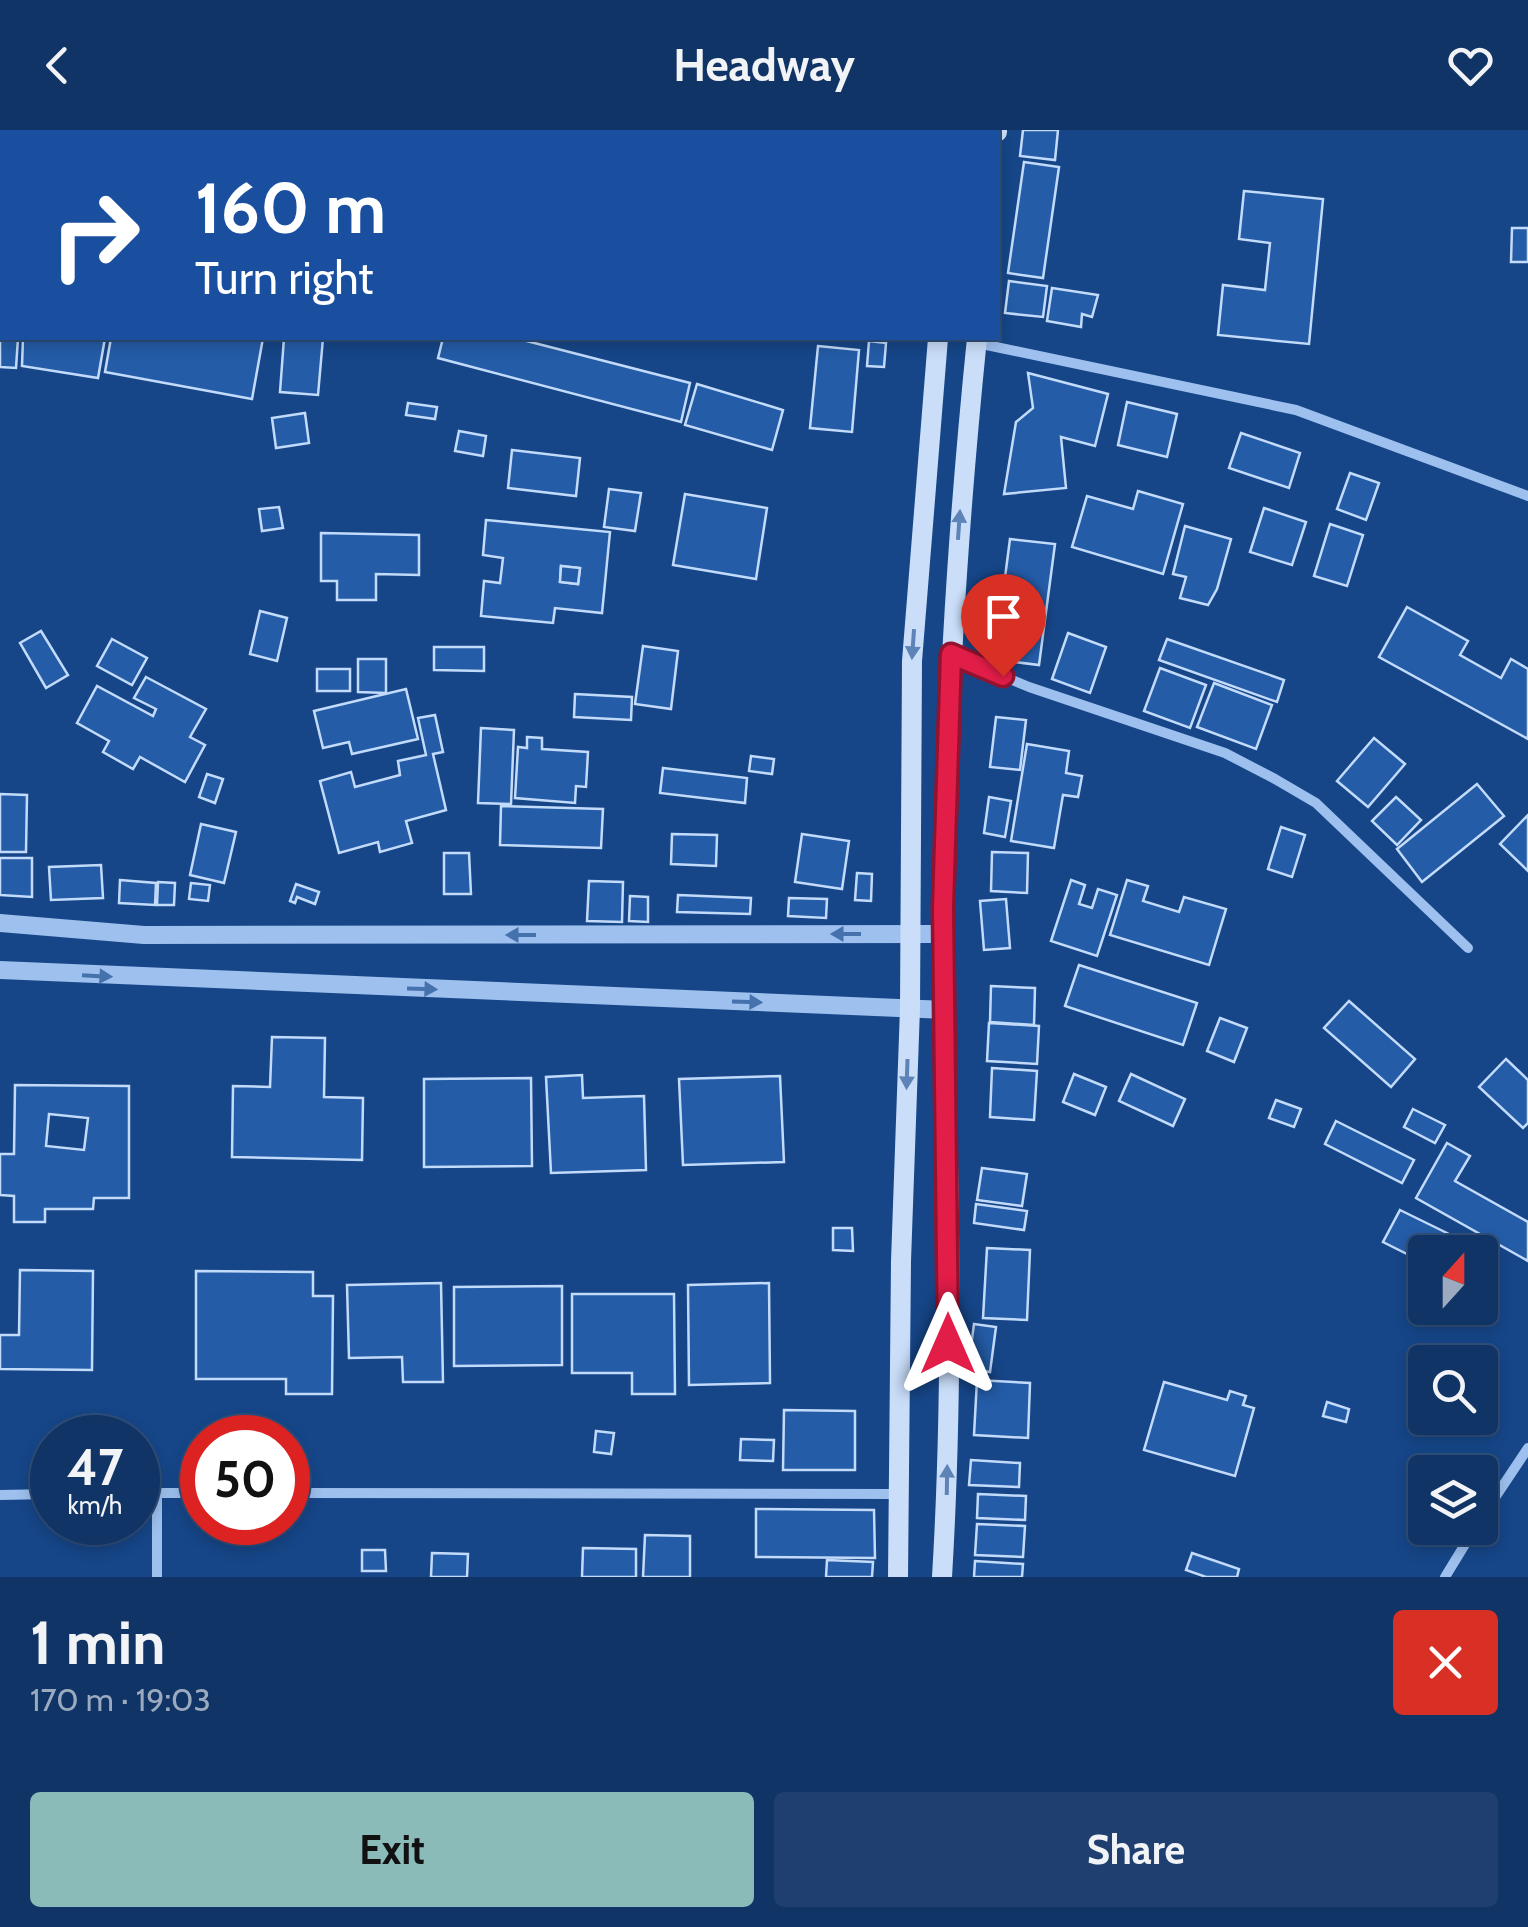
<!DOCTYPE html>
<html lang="en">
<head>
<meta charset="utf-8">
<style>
	:root { --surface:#103466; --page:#1e3f6f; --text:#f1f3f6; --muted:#9caabf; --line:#304f7a; --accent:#8bbbb9 }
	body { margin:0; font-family:Cabin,sans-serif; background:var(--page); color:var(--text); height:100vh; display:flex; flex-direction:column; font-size:38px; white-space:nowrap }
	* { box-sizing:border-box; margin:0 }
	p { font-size:32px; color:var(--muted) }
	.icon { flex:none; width:55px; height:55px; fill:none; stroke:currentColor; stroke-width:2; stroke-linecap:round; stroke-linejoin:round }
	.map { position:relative; height:1447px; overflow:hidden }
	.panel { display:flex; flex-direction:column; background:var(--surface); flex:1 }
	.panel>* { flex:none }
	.banner { position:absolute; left:0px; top:0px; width:1000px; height:210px; box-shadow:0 5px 15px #0003,0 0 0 2px var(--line); background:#1a4fa0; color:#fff; overflow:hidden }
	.needle { width:65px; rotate:21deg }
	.tools { position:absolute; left:1408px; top:1105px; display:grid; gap:20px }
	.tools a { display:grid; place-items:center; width:90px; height:90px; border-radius:10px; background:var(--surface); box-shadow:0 5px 15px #0003,0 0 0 2px var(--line); font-size:50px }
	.speed { position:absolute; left:30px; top:1285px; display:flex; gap:20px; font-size:50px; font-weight:700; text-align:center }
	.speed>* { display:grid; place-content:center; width:130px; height:130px; border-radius:50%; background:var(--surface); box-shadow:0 5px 15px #0003,0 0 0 2px var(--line); line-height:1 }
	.speed small { font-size:25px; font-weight:400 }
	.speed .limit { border:15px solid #d22; background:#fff; color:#111 }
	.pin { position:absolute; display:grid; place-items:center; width:85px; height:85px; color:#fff; margin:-102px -42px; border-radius:50% 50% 50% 0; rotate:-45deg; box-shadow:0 0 10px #0007 }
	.pin .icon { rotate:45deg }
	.me { position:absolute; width:110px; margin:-55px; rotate:0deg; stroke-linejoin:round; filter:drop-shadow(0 0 8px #0008) }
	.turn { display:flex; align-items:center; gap:35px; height:210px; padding:0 30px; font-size:45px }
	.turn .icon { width:130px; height:130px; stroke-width:2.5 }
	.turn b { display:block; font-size:70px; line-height:85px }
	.round { display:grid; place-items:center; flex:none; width:105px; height:105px; border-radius:10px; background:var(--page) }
	.headline { display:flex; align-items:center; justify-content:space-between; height:170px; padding:0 30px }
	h1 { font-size:60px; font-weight:700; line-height:75px }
	.cta { display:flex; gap:20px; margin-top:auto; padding:20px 30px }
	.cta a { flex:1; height:115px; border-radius:10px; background:var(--accent); color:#111; font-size:40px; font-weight:700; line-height:115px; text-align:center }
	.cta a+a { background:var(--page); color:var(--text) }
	header { display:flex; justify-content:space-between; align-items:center; height:130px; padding:0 30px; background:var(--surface); font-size:45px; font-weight:700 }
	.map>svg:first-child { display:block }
</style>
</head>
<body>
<header><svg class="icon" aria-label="back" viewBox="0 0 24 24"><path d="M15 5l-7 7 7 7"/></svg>Headway<svg class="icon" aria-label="heart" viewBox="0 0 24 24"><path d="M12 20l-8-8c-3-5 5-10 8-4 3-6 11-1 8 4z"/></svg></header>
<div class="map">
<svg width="1528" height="1447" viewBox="0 0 1528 1447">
	<rect width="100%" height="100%" fill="#164688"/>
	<g fill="#245ca7" stroke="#c3dbfa" stroke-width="2.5" fill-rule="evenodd">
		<polygon points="1023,0 1058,0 1055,30 1020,26"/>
		<polygon points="1024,32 1059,37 1043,148 1008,143"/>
		<polygon points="1244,61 1323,69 1309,214 1218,205 1223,155 1265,160 1270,113 1239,109"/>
		<polygon points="1512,98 1528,98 1528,132 1511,132"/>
		<polygon points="1009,151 1047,156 1043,187 1005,183"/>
		<polygon points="1052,158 1098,165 1092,187 1082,184 1081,197 1047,191"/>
		<polygon points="0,178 2,208 18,208 16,238 0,237"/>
		<polygon points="23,208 105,208 98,248 22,236"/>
		<polygon points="111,208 263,208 252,269 105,242"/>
		<polygon points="284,208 323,208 318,265 280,262"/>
		<polygon points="443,208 515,208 690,253 681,292 438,228"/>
		<polygon points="869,211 886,213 884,237 867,236"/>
		<polygon points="818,216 859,220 852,302 810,298"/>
		<polygon points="1028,243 1108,264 1095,316 1061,307 1066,358 1004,364 1016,292 1033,278"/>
		<polygon points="697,254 783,280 772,320 685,295"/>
		<polygon points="1127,272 1177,284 1167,327 1118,315"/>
		<polygon points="408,273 437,277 435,289 406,285"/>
		<polygon points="305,283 309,313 276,318 272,288"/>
		<polygon points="459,301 486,306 483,326 455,321"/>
		<polygon points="1241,303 1300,323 1289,358 1229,338"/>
		<polygon points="512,320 580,328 576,366 508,358"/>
		<polygon points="1350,343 1379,353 1366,390 1337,379"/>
		<polygon points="609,359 641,363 635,401 604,397"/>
		<polygon points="1138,361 1183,374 1163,444 1072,417 1087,366 1133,379"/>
		<polygon points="685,364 767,378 756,449 673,435"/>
		<polygon points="279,377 283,398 262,401 259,379"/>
		<polygon points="1264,378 1306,392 1292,435 1250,422"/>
		<path d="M486 390 610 402 602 483 555 478 553 493 481 486 484 451 500 453 503 428 483 425ZM561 436 580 438 578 454 560 452Z"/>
		<polygon points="1330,394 1363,405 1347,456 1314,446"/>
		<polygon points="1185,396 1231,409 1217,459 1208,475 1180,468 1186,447 1173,444"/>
		<polygon points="321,403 419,405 419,445 376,444 376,470 337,470 337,451 321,451"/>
		<polygon points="1010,409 1055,414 1039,535 983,528 993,453 1004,455"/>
		<polygon points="561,436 580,438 578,454 560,452"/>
		<polygon points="1407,477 1468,511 1460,525 1501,548 1511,529 1528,539 1528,609 1379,527"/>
		<polygon points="260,481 287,488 277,531 250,524"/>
		<polygon points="41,501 68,545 46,558 20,513"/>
		<polygon points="1068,503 1106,517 1090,563 1052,549"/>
		<polygon points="112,509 147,528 132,555 97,536"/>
		<polygon points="1167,509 1284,550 1277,572 1159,530"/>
		<polygon points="643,516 678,521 671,579 635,574"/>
		<polygon points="434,517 484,517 484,541 434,540"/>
		<polygon points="358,529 386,529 386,563 358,562"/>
		<polygon points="1160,538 1206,555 1190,598 1144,581"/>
		<rect x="317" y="539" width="33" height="22"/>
		<polygon points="146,547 206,579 190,607 205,615 185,652 140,627 133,639 103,622 109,611 77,593 97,556 153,586 156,579 134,568"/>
		<polygon points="1214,553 1272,575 1256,619 1197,597"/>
		<polygon points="406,559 418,609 352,624 349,612 323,618 314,581"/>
		<polygon points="575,564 632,567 631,590 574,587"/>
		<polygon points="435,585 443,622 433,624 446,680 406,691 412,713 380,722 378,712 339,723 320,651 351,642 355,657 400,645 398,631 426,625 418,588"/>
		<polygon points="996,587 1026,590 1020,640 990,637"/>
		<polygon points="481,598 514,600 511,674 478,673"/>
		<polygon points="527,607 542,608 542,619 588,622 586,657 576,656 575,673 515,668 518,617 527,618"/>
		<polygon points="1374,608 1405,634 1368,677 1337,651"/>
		<polygon points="1027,614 1069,621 1066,643 1082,646 1078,667 1063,665 1054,718 1011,711"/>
		<polygon points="751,626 774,629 772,644 749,641"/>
		<polygon points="663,638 747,648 745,673 660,663"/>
		<polygon points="207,644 223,649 215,673 199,667"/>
		<polygon points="1477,654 1504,686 1422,752 1397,719"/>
		<polygon points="0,664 27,665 26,722 0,722"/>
		<polygon points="989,667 1011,671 1005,707 984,703"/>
		<polygon points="1396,667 1421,690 1397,715 1372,691"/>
		<polygon points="501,676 603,679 601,718 500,715"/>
		<polygon points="1528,685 1528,741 1500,714"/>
		<polygon points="201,694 236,702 224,753 190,745"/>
		<polygon points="1281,697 1305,705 1292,747 1268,739"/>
		<polygon points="672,704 717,705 716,736 671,734"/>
		<polygon points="802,704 849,711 842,759 795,752"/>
		<polygon points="992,722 1028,723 1027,763 991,761"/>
		<polygon points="444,723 469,723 471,764 444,764"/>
		<polygon points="0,728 32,728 32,767 0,765"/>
		<polygon points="101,735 103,768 51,770 49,737"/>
		<polygon points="857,743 872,744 871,771 855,770"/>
		<polygon points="120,750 156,753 155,775 119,773"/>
		<polygon points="1071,750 1085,755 1079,774 1092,778 1098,759 1117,765 1097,826 1051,811"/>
		<polygon points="1127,750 1148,756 1143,771 1179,782 1184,767 1226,779 1209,835 1110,805"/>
		<polygon points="589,751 623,752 622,792 587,791"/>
		<polygon points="158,752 175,753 174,775 157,775"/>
		<polygon points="191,753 210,755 208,771 189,769"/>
		<polygon points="296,754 319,762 315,774 297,767 295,773 290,771"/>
		<polygon points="678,765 751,768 750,784 677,782"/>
		<polygon points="630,766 648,767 648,792 629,791"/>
		<polygon points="789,768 827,769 826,788 788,786"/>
		<polygon points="1006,769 1010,818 984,820 980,771"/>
		<polygon points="1079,835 1197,873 1183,915 1065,876"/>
		<polygon points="991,856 1035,858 1034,895 990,892"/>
		<polygon points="1349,871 1415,929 1391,957 1324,898"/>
		<polygon points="1220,888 1247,898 1234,932 1207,921"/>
		<polygon points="989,893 1039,896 1037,934 987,931"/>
		<polygon points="272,907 325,908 324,967 363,968 362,1030 232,1027 233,956 270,957"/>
		<polygon points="1506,929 1528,950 1528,993 1523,998 1479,957"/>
		<polygon points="992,938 1037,941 1034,990 990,987"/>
		<polygon points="1074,944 1106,957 1095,985 1063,972"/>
		<polygon points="1131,944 1185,969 1173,996 1119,971"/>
		<polygon points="582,945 583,968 644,966 646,1040 551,1043 546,947"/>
		<polygon points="780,946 784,1032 683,1035 679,949"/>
		<polygon points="531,948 532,1036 424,1037 424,949"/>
		<path d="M15 955 129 956V1068H94L93 1079H45V1092H14V1066L0 1065V1024H14ZM49 984 88 988 84 1020 46 1016Z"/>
		<polygon points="1276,970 1301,979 1294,997 1269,988"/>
		<polygon points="1413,979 1445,995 1435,1013 1404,997"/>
		<polygon points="1336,991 1414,1030 1402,1053 1325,1014"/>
		<polygon points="1447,1013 1470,1026 1455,1051 1528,1092 1528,1131 1416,1068"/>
		<polygon points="982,1038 1027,1044 1022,1076 977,1070"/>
		<polygon points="976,1074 1027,1081 1024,1100 974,1093"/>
		<polygon points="1400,1080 1453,1106 1445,1122 1425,1122 1425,1133 1383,1112"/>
		<polygon points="833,1098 852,1098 853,1121 833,1120"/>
		<polygon points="987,1118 1030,1120 1027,1190 983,1188"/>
		<polygon points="20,1140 93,1141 92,1240 0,1239 0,1205 19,1205"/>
		<polygon points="196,1141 313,1142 313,1166 333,1166 332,1264 286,1264 286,1249 196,1249"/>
		<polygon points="441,1153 443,1252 403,1252 402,1227 349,1228 347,1155"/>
		<polygon points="769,1153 770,1253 689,1255 688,1155"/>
		<polygon points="562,1156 562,1235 454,1236 454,1157"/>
		<polygon points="572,1164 674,1164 675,1264 632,1264 632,1243 572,1243"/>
		<polygon points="974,1194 996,1197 990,1242 968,1239"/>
		<polygon points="977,1250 1030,1253 1028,1308 974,1305"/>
		<polygon points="1164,1252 1227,1270 1230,1261 1246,1266 1243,1275 1254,1278 1235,1346 1144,1320"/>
		<polygon points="1327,1272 1349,1279 1346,1292 1323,1286"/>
		<polygon points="784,1280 855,1281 855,1340 783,1340"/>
		<polygon points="596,1301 614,1303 611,1324 594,1322"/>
		<polygon points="741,1309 774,1310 773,1331 740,1330"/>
		<polygon points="971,1330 1020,1333 1019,1357 969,1355"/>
		<polygon points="978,1364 1026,1366 1025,1390 977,1388"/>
		<polygon points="756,1379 874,1380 875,1428 756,1427"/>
		<polygon points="977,1394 1025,1396 1023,1427 975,1425"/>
		<polygon points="645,1405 690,1406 690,1447 643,1447"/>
		<polygon points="583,1418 636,1419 636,1447 582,1447"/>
		<polygon points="362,1420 385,1420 386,1441 362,1441"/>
		<polygon points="432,1423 468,1424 467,1447 431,1447"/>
		<polygon points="1192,1423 1239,1439 1237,1447 1206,1447 1186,1440"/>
		<polygon points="827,1430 873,1432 872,1447 826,1447"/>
		<polygon points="975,1431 1023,1434 1022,1447 974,1447"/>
	</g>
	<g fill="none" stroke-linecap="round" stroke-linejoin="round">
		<g stroke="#9dc0ee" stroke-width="10">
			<polyline points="977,213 1296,280 1528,366"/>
			<polyline points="952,525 1029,557 1225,623 1275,649 1316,673 1468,818"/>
			<polyline points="138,1363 202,1363"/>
			<polyline points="288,1363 898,1364"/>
			<polyline points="0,1365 52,1364"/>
			<polyline points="1480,1390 1528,1318"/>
			<polyline points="157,1447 157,1363"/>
			<polyline points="1445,1447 1475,1398"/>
		</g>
		<g stroke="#9dc0ee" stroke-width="18">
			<polyline points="0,793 144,805 943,804"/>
			<polyline points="0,840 946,880"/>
		</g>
		<g stroke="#cadefa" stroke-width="20">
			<polyline points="957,2 957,0"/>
			<polyline points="997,2 997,0"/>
			<polyline points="898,1447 901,1131 910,878 912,531 938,208"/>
			<path d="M942 1447C955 1233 948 1018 943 804 942 754 945 703 947 653 951 504 962 356 977 208"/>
		</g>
	</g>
	<defs><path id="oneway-solid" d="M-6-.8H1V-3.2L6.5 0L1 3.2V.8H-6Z" transform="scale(2.5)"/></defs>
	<g fill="#5e83b6">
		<use href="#oneway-solid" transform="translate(959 395) rotate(-86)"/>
		<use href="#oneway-solid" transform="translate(913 514) rotate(94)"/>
		<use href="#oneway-solid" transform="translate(907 944) rotate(92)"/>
		<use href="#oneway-solid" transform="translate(947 1350) rotate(-89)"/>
	</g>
	<g fill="#4571ac">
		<use href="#oneway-solid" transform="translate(846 804) rotate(180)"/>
		<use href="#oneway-solid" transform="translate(521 805) rotate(180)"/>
		<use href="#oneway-solid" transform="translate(97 846) rotate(3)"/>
		<use href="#oneway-solid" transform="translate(422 859) rotate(2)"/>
		<use href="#oneway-solid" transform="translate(747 872) rotate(2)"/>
	</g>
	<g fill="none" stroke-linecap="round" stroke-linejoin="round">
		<g stroke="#92132f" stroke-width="25">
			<polyline id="route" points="948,1214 943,777 951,524 1003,546"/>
		</g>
		<use href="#route" stroke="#e11d48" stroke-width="18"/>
	</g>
</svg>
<div class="tools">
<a><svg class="needle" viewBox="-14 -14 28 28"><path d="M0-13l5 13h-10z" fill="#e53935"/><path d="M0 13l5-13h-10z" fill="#9caabf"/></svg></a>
<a><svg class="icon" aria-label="search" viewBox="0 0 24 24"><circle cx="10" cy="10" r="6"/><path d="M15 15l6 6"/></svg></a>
<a><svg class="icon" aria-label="layers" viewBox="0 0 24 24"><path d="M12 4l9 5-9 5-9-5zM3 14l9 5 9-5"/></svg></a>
</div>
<div class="speed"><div>47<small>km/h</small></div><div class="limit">50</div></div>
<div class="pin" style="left:1003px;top:546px;background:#d93025"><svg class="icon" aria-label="arrive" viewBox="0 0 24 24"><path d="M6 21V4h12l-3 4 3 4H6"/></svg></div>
<svg class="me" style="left:948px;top:1214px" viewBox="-20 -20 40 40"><path d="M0-17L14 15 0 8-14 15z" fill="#e11d48" stroke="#fff" stroke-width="4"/></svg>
<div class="banner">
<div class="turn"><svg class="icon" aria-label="right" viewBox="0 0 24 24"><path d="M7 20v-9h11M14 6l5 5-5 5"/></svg><div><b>160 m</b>Turn right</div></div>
</div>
</div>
<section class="panel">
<div class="headline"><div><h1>1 min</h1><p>170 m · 19:03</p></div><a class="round" style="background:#d93025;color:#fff"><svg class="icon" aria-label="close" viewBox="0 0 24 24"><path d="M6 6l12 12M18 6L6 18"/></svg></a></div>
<div class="cta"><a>Exit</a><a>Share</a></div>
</section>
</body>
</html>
